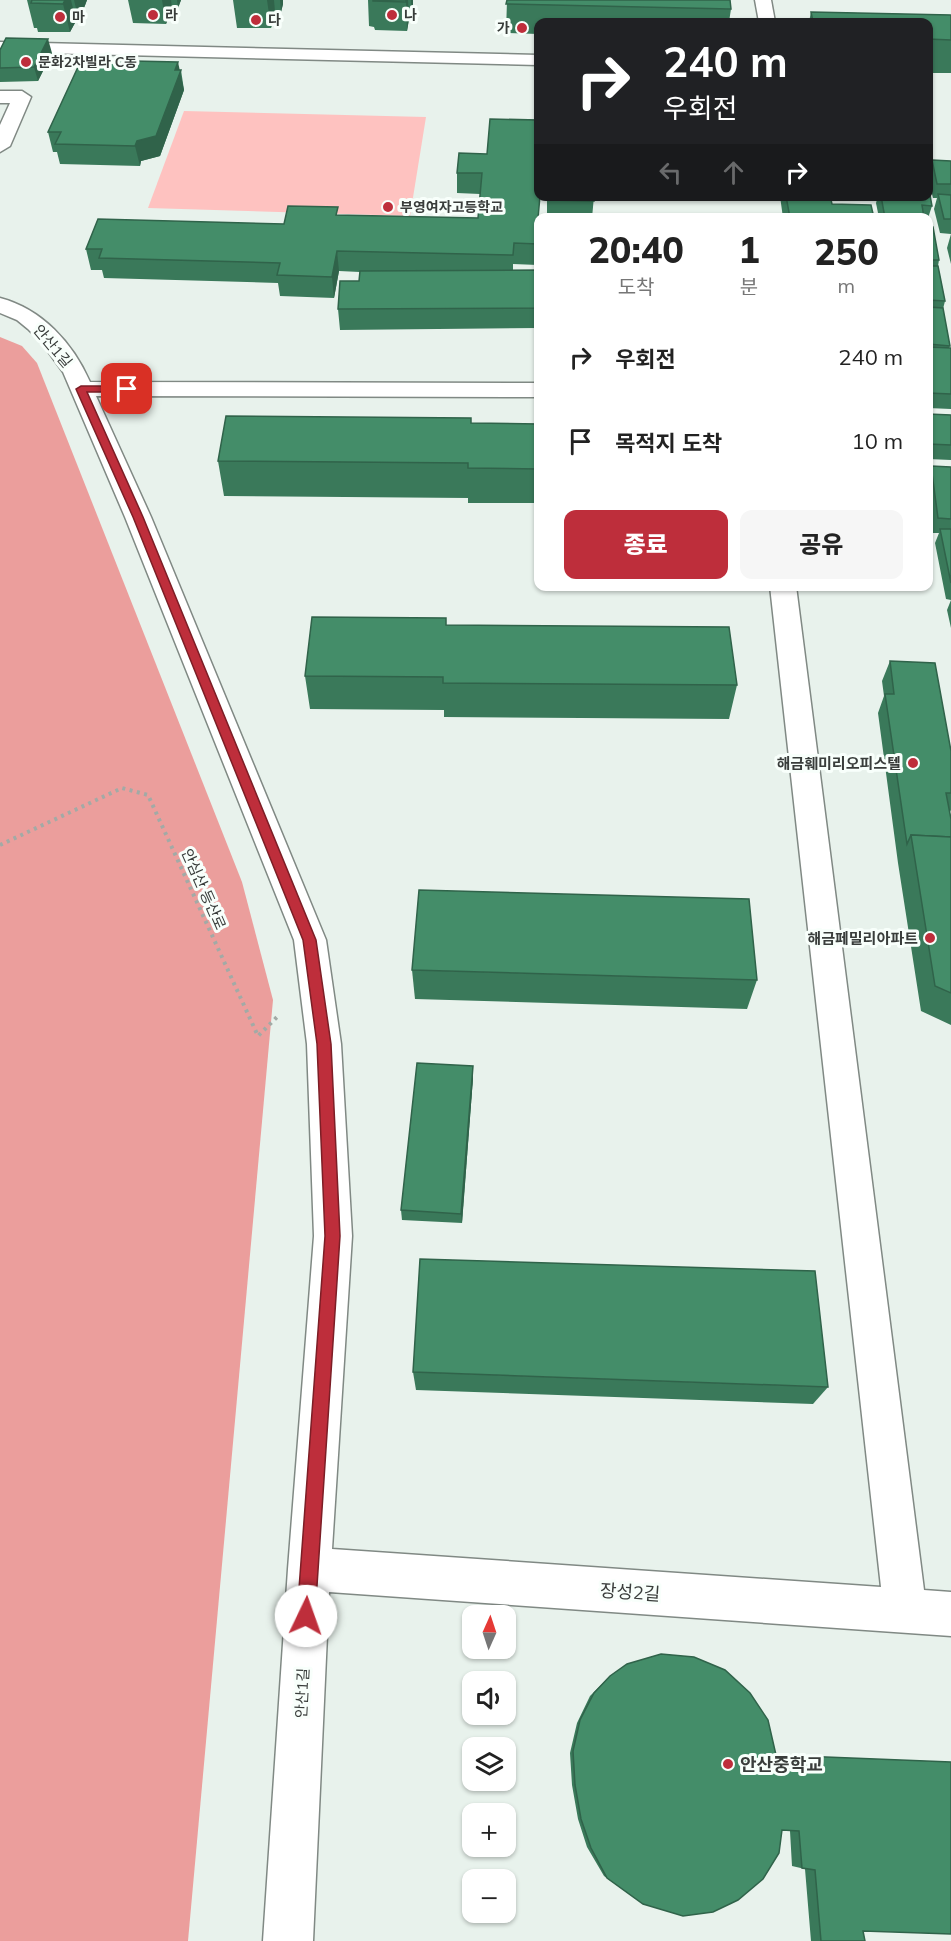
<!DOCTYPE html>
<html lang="ko">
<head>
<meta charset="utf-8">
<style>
	:root { --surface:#fff; --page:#f6f6f6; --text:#222; --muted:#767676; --accent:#be2e3b }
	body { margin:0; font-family:Mulish,"Noto Sans KR",sans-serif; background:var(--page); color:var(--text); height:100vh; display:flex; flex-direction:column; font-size:22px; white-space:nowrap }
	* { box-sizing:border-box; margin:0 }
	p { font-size:20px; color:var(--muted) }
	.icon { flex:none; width:33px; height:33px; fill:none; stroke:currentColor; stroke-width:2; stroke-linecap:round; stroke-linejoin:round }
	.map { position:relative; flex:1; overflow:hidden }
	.drawer { position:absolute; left:534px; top:213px; width:399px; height:378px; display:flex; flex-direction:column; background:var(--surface); border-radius:12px; box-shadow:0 2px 4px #0004 }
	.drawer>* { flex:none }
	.hud { position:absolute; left:534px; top:18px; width:399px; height:183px; border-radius:12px; box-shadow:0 2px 4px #0004; background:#202124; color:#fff; overflow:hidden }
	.needle { width:39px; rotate:3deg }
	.buttons { position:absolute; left:462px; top:1605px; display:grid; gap:12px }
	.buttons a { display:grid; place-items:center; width:54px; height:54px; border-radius:12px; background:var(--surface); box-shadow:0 2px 4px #0004; font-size:30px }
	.pin { position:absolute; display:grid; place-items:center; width:51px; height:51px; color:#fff; margin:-26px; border-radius:12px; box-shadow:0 3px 9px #0006 }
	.me { position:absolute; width:66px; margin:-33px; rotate:3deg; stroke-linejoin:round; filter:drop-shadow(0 0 4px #0008) }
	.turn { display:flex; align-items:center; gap:21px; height:126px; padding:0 30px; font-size:27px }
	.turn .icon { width:78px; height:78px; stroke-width:2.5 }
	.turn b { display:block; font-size:42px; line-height:51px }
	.lanes { display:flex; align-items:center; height:57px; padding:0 30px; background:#0003; justify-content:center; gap:30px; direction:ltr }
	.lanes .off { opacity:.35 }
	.eta { display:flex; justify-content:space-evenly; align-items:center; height:102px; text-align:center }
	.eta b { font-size:36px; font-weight:800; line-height:42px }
	.primary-button { display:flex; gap:12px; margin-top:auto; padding:12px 30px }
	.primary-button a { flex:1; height:69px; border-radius:12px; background:var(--accent); color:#fff; font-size:24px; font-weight:800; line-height:69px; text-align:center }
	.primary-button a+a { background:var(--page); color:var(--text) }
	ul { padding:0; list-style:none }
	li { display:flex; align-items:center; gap:18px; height:84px; padding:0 30px }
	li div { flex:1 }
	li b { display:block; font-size:22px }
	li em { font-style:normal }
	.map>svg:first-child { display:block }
</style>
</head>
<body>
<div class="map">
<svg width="951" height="1941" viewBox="0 0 951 1941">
	<rect width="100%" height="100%" fill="#e8f2ec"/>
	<polygon fill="#fec2c0" points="184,111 426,117 410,216 148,208"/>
	<polygon fill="#eb9e9c" points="0,337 22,346 37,363 242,882 273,1000 188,1941 0,1941"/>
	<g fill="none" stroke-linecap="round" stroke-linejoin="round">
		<g stroke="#808984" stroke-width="3">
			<g id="street">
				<polygon points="755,0 771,0 775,22 759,22"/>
				<polygon points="0,42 538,55 538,65 0,52"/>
				<polygon points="0,91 22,91 31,97 10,146 0,152 0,125 10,103 0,103"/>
				<path d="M0 298C42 309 73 343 90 382L538 383V397L96 396 151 517 326 940 341 1044 352 1236 332 1549 881 1587 770 586H796L924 1590 951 1592V1636L329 1592 313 1941H263L288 1569 314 1236 307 1044 294 940 125 517 63 372 42 343 28 329 17 320 0 313Z"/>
			</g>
		</g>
		<polyline stroke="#a2aaa6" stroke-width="4" stroke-dasharray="3 4.5" stroke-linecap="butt" points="0,845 122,788 148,795 258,1036 278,1016"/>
		<use href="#street" fill="#fff" fill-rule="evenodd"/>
	</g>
	<g fill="#3a795a">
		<polygon points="27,0 87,0 79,21 76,21 70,32 38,32 37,28 34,28"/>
		<polygon points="128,0 181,0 178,8 172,8 166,24 133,23"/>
		<polygon points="233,0 283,0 283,4 281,12 275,12 271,28 237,28"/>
		<polygon points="368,0 413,0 413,12 412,19 409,19 407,31 375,30 374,27 369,26"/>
		<polygon points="507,0 731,9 729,22 538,22 538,34 506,33"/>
		<polygon points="811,12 951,15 951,73 928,73 928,22 809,22"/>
		<polygon points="0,50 52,53 38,81 0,82"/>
		<polygon points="180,70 181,70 184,90 160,156 141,161 140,166 60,164 57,152 53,152 48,132"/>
		<polygon points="459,153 538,218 538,265 513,264 513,270 538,270 538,328 340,330 338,309 359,281 360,272 339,271 334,298 280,296 278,283 104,278 102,270 91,270 86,249 284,224 338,215 478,218 480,194 457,193 457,173"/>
		<polygon points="932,160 951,161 951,264 947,248 951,234 940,233 934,209 937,198 933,198 928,178 928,172"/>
		<polygon points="547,196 594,196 592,218 547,218"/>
		<polygon points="780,196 830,196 832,204 874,218 783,218"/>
		<polygon points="878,196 928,196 932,206 928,218 879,218 876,203"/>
		<polygon points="928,227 939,260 938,266 945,301 943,309 950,346 949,348 951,348 951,409 928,408"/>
		<polygon points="928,414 951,415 951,460 928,459"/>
		<polygon points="471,423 538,424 538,503 468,503 468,498 224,496 218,461"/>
		<polygon points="931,466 951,467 951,628 947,610 951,600 946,599 935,543 939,533 933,533 928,501 928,473"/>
		<polygon points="446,625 737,685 729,719 444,717 444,710 310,709 305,676"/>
		<polygon points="890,661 951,751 951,810 950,812 951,819 951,1025 921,1011 898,863 878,713 884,696 882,681"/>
		<polygon points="412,970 757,980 747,1009 415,999"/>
		<polygon points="473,1066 473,1078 462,1223 402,1220 401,1210"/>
		<polygon points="413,1372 828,1387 813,1404 416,1390"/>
		<polygon points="610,1676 776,1755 863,1931 865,1941 811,1941 805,1869 792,1866 790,1831 782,1830 643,1904 604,1876 587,1847 578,1819 572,1785 570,1753 577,1723 590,1696"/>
	</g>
	<g fill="#30634a">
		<polygon points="65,0 71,0 76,21 70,32 63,4"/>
		<polygon points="74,0 87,0 79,21"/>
		<polygon points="162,0 171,0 172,8 166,24"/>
		<polygon points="177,0 181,0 178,8"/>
		<polygon points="267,0 274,0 275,12 271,28"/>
		<polygon points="280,0 283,0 283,4 281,12"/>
		<polygon points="406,0 408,0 409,19 407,31"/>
		<polygon points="411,0 413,0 413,12 412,19"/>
		<polygon points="48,39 52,53 38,81 34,67"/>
		<polygon points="178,62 184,90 160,156 141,161 140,166 135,146 175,70"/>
		<polygon points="337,251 339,271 334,298 332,277"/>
		<polygon points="473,1066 473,1078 462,1223 461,1214"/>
	</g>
	<g fill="#448d69" stroke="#30634a" stroke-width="1.5">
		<polygon points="32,0 65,0 63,4 31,3"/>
		<polygon points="373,0 406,0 406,2 373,1"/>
		<polygon points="507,0 730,0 731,9 506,4"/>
		<polygon points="811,12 951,15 951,40 928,39 928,22 813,22"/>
		<polygon points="6,38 48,39 34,67 0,68 0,50"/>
		<polygon points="87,60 178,62 175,70 181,70 156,136 137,141 135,146 55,144 61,132 48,132 78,67 84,67"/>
		<polygon points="490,119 538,120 538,196 540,196 538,218 538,244 514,243 513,255 337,251 332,277 277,275 280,263 99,258 102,249 86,249 98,219 284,224 288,206 338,207 336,215 478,218 482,173 457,173 459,153 487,154"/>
		<polygon points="932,160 951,161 951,184 937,184"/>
		<polygon points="929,190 932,206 922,205 924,218 885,218 881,196 928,196"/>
		<polygon points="938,194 951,195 951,219 944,219"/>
		<polygon points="548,196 594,196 594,201 547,200"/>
		<polygon points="786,196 830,196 832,204 871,205 874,218 790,218"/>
		<polygon points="928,227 933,227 939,260 928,260"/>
		<polygon points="928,266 938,266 945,301 928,300"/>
		<polygon points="538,270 538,308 338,309 340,281 359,281 360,271"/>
		<polygon points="928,307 943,308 950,346 928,344"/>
		<polygon points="928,347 951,348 951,394 928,393"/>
		<polygon points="928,414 951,415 951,445 928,444"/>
		<polygon points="226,416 471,418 471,423 538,424 538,469 468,468 468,463 218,461"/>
		<polygon points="931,466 951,467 951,519 938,518"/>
		<polygon points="940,529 951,529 951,583"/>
		<polygon points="312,617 446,618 446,625 729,627 737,685 443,683 443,677 305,676"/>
		<polygon points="890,661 935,663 951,751 951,793 946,793 951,819 951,837 911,835 907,844 885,694 894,694"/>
		<polygon points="911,835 951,837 951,993 935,986"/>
		<polygon points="419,890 749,899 757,980 412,970"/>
		<polygon points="417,1063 473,1066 461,1214 401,1210"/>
		<polygon points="420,1259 815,1271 828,1387 413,1372"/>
		<polygon points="661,1654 694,1657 725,1670 750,1693 768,1720 776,1755 951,1762 951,1934 863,1931 865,1941 821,1941 815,1870 802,1868 799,1831 782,1830 779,1853 763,1879 738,1900 713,1912 683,1916 643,1904 607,1878 591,1848 581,1819 575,1785 573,1751 580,1720 594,1693 610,1676 627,1664"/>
	</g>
	<polygon fill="#be2e3b" stroke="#7c1e26" stroke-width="1.5" points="81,386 127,386 132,389 127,392 87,392 143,517 316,940 331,1044 340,1236 315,1616 312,1622 306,1625 300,1622 297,1616 325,1236 317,1044 303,940 133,517 76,389"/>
	<g fill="#be2e3b" stroke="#f8fffb" stroke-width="2">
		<circle cx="153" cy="15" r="6"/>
		<circle cx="392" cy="15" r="6"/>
		<circle cx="60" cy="17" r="6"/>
		<circle cx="256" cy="20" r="6"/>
		<circle cx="522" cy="28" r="6"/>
		<circle cx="26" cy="62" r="6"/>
		<circle cx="388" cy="207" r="6"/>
		<circle cx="913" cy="763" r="6"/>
		<circle cx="930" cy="938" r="6"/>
		<circle cx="728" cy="1764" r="6"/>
	</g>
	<g text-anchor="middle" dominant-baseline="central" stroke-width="6" stroke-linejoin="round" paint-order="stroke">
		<g font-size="14" font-weight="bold" fill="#393d3b" stroke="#f8fffb" text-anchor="start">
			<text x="165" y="15">라</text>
			<text x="404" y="15">나</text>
			<text x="72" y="17">마</text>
			<text x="268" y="20">다</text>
			<text x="510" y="28" text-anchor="end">가</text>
			<text x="38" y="62">문화2차빌라 C동</text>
			<text x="400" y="207">부영여자고등학교</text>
		</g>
		<g font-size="15" fill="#393d3b" stroke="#f8fffb">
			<text transform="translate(53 346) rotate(50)">안산1길</text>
			<text transform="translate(204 889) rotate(66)">안심산 등산로</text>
			<text transform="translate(302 1693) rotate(-87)">안산1길</text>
		</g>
		<g font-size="15" font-weight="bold" fill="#393d3b" stroke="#f8fffb" text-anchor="end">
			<text x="901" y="763">해금훼미리오피스텔</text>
			<text x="918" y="938">해금페밀리아파트</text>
		</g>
		<g font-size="18" fill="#393d3b" stroke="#f8fffb">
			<text transform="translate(630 1592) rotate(4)">장성2길</text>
		</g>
		<g font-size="18" font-weight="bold" fill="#393d3b" stroke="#f8fffb" text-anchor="start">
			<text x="740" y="1764">안산중학교</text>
		</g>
	</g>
</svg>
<div class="buttons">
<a><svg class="needle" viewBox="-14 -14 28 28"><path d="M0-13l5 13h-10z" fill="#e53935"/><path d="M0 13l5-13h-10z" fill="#767676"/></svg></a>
<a><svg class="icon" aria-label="sound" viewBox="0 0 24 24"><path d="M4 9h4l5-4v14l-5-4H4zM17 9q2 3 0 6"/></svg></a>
<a><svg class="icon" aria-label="layers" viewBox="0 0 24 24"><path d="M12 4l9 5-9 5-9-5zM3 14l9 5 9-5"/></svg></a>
<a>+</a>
<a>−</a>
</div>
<div class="pin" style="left:127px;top:389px;background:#d93025"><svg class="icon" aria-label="arrive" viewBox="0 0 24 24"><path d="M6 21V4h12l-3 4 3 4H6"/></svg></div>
<svg class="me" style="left:306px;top:1616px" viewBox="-20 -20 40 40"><circle r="19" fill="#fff"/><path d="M0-13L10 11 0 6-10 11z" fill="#be2e3b"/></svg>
<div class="hud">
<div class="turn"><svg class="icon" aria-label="right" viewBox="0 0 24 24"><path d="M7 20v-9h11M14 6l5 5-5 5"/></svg><div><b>240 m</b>우회전</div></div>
<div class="lanes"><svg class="icon off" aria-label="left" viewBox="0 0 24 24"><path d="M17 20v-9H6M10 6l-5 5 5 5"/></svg><svg class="icon off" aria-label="ahead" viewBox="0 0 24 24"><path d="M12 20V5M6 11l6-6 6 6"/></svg><svg class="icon" aria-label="right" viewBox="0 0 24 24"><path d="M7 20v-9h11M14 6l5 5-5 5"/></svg></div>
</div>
<section class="drawer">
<div class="eta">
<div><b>20:40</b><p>도착</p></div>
<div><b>1</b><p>분</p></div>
<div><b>250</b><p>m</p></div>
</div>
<ul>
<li><svg class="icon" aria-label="right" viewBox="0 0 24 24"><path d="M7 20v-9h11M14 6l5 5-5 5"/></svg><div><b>우회전</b></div><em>240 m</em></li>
<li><svg class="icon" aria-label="arrive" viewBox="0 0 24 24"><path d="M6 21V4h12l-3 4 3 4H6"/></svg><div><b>목적지 도착</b></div><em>10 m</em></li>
</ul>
<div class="primary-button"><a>종료</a><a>공유</a></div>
</section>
</div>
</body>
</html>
